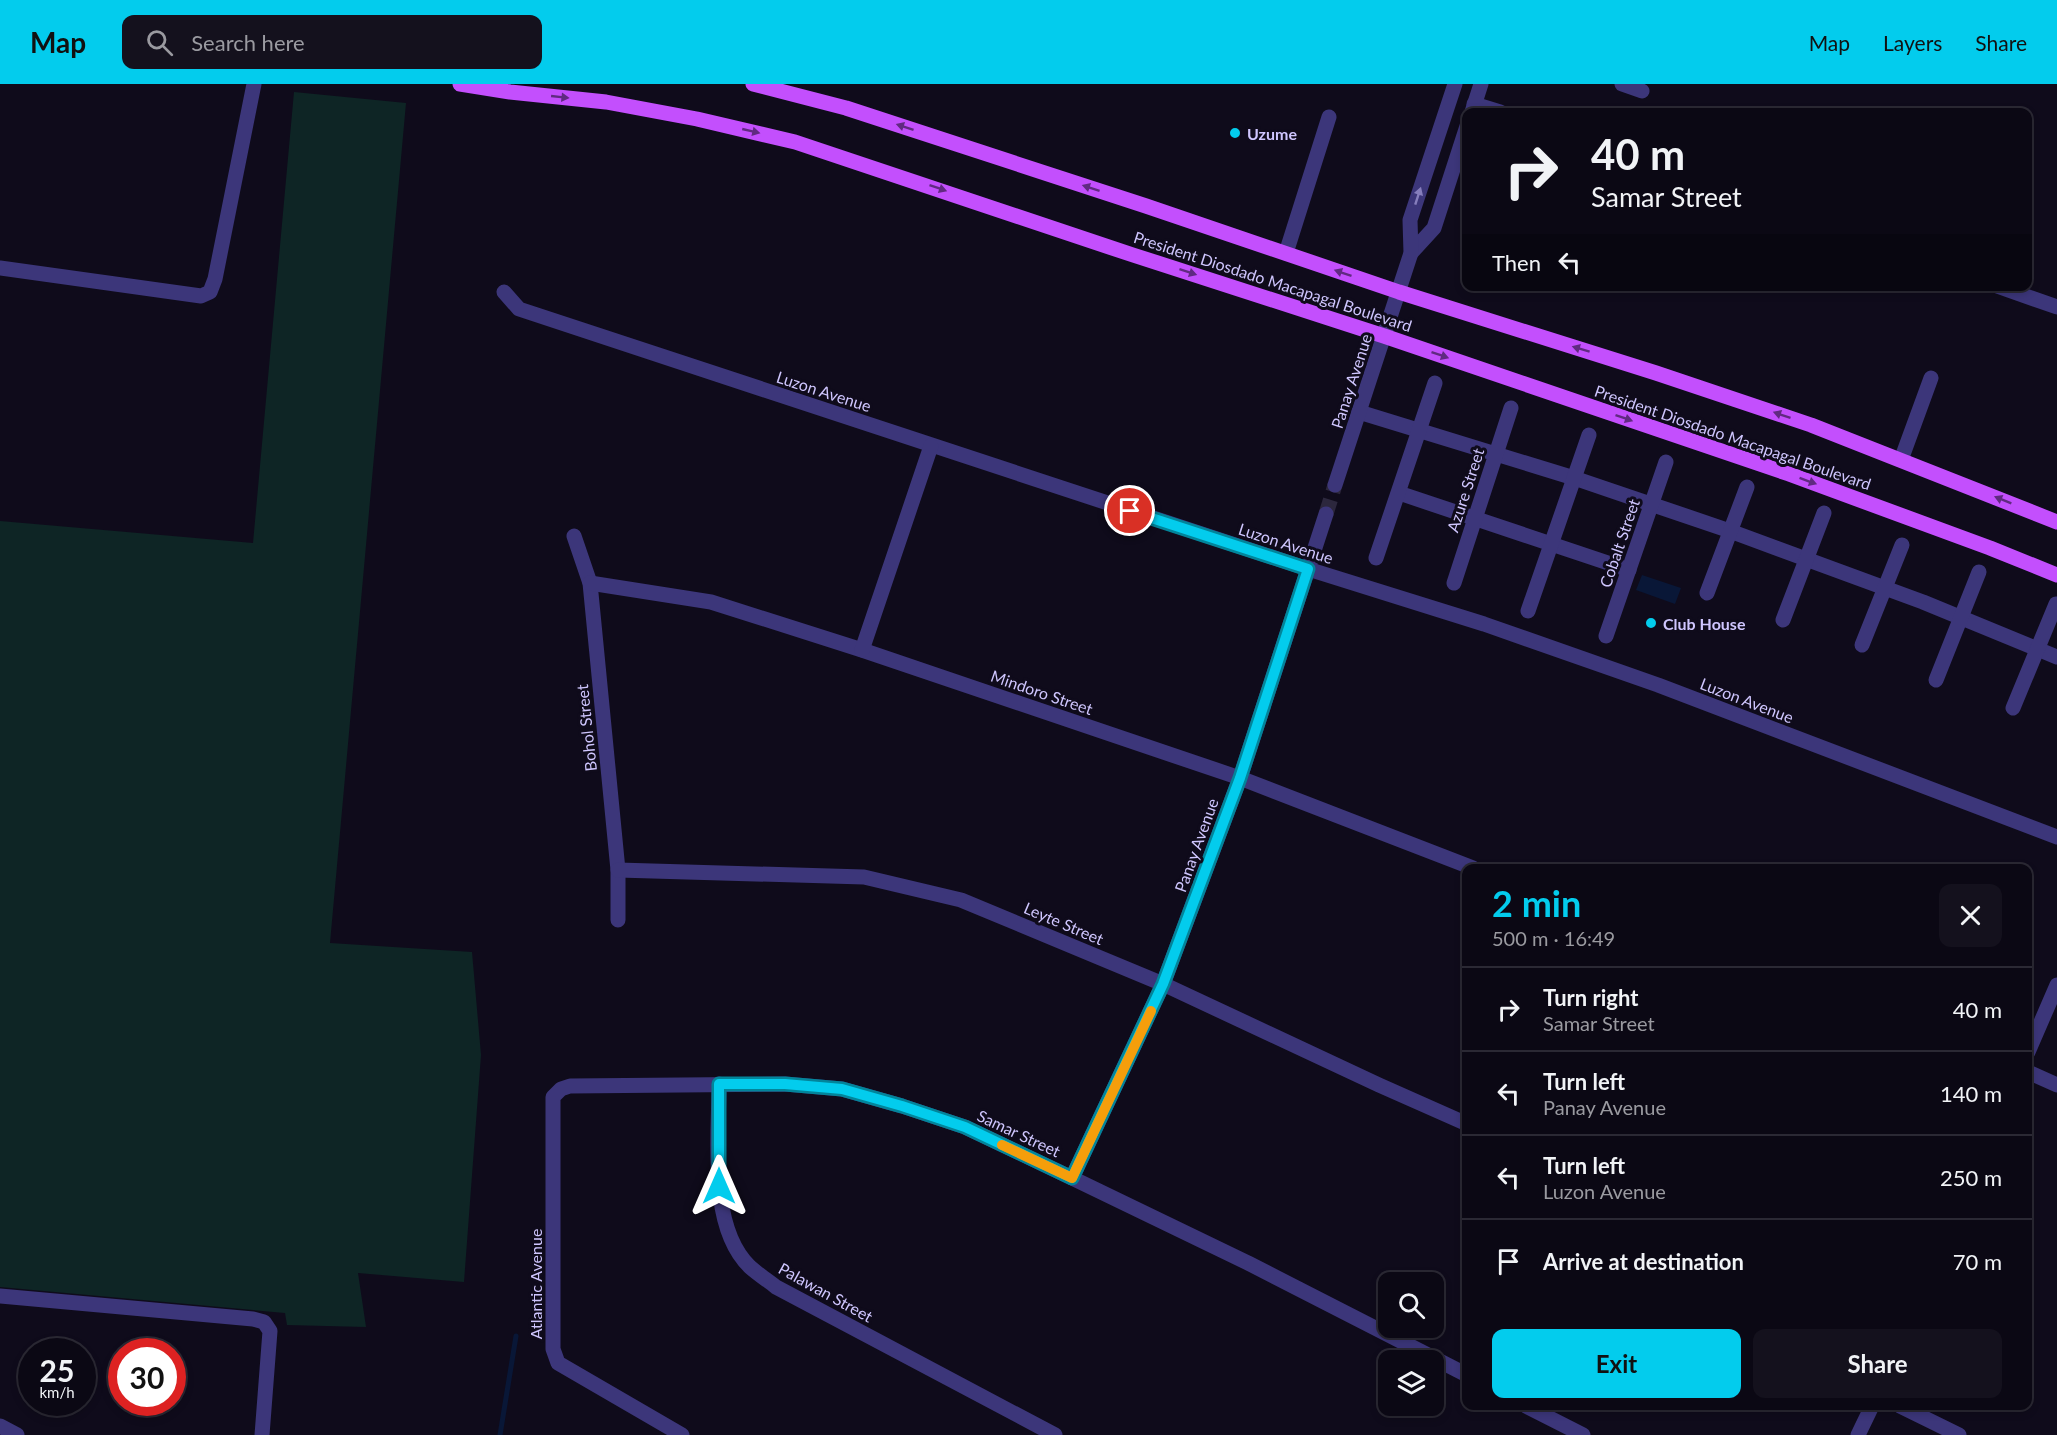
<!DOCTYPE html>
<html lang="en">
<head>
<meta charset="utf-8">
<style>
	:root { --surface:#0b0814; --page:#14111d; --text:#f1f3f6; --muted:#9a9aa0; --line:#2b2934; --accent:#03cced }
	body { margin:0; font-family:Lato,sans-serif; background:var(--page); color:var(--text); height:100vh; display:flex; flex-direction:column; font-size:22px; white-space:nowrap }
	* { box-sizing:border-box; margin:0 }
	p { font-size:20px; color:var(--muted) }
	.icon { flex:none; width:33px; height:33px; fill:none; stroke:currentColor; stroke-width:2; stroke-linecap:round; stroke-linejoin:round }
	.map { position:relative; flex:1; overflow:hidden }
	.details { position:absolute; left:1462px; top:780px; width:570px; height:546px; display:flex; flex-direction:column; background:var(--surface); border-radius:12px; box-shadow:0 3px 9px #0003,0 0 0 2px var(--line) }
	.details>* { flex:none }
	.banner { position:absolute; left:1462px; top:24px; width:570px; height:183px; border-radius:12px; box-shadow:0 3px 9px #0003,0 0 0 2px var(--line); background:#0b0814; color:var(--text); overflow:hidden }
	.tools { position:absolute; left:1378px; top:1188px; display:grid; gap:12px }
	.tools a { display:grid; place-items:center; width:66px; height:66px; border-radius:12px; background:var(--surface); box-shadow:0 3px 9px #0003,0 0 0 2px var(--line); font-size:30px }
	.speed { position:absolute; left:18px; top:1254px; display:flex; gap:12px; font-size:30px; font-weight:700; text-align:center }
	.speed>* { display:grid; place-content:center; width:78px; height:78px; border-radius:50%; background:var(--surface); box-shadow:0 3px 9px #0003,0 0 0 2px var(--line); line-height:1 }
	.speed small { font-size:15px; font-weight:400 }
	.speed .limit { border:9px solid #d22; background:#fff; color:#111 }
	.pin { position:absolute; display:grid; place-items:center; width:51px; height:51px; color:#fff; margin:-26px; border:3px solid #fff; border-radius:50%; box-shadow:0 2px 6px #0007 }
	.me { position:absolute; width:66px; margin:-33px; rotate:0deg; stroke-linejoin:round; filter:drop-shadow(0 0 4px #0008) }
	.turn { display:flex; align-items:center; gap:21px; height:126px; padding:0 30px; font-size:27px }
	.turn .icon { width:78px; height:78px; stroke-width:2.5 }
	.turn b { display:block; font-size:42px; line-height:51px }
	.then { display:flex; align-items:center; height:57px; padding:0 30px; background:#0003; gap:12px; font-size:22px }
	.round { display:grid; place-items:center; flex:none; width:63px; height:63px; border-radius:12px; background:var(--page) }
	.headline { display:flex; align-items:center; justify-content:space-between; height:102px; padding:0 30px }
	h1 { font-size:36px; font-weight:700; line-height:45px; color:var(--accent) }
	.primary-button { display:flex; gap:12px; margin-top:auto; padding:12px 30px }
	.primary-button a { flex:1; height:69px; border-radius:12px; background:var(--accent); color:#111; font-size:24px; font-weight:700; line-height:69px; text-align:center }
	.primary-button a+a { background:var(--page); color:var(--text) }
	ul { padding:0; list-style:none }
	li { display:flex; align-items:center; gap:18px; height:84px; padding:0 30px; border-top:2px solid var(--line) }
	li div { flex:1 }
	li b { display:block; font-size:22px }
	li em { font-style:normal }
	header { display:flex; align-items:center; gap:36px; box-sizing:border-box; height:84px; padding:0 30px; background:var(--accent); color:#111 }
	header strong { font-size:28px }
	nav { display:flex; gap:33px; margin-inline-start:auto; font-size:21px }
	.search { width:420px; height:54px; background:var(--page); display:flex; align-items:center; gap:15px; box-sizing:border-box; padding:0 21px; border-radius:12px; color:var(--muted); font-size:22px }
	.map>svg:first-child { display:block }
</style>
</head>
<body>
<header>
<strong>Map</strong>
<div class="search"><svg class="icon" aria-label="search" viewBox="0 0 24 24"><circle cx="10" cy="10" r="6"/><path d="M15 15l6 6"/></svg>Search here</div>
<nav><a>Map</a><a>Layers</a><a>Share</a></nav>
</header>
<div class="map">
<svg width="2057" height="1351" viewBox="0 0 2057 1351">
	<rect width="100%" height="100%" fill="#0f0b1b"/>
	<polygon fill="#0e2525" points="294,8 406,19 330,859 472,868 481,971 464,1198 358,1189 366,1243 287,1241 285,1229 0,1203 0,437 253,459"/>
	<polygon fill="#091737" points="1642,491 1681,504 1675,520 1636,506"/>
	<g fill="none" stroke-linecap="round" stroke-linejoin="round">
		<polyline stroke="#091737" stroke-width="5" points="500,1351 516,1252"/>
		<polyline stroke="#2c273d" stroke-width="15" stroke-dasharray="15 8" stroke-linecap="butt" points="1326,430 1335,401"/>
		<g stroke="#3c367a" stroke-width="15">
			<polyline points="1622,0 1642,7"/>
			<polyline points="1474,20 1500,28"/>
			<polyline points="1472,28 1481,0"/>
			<polyline points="1286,169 1329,33"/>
			<polyline points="1411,169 1434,144 1467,42"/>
			<polyline points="0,184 201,212 210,208 215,195 254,0"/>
			<polyline points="1997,202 2057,223"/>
			<polyline points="504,208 519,225 1308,485 1484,540 1658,601 2057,753"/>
			<polyline points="1359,328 1574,394 1730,447 1923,518 2057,573"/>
			<polyline points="1901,376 1931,294"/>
			<polyline points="1335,401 1411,169 1410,136 1455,0"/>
			<polyline points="1399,409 1629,486"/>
			<polyline points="574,452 590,499 618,786 618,836"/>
			<polyline points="1376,474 1435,299"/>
			<polyline points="590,499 711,518 862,566 1240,694 1473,784"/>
			<polyline points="1454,499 1511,324"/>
			<polyline points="1707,509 1747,403"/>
			<polyline points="1528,527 1589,351"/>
			<polyline points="1783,536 1824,429"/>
			<polyline points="1606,552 1666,378"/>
			<polyline points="1862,561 1902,461"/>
			<polyline points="862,566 931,362"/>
			<polyline points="1936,596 1979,488"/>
			<polyline points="2013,624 2056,520"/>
			<polyline points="618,786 864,793 961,816 1163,900 1379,1001 1467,1040"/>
			<polyline points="2028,968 2057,901"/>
			<polyline points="2028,988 2057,1001"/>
			<path d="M719 1000C719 1054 708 1143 750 1183 758 1190 767 1196 776 1203L1055 1351"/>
			<polyline points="1072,1094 1163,900 1240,694 1326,430"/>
			<polyline points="0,1212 253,1235 264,1238 270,1247 262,1351"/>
			<polyline points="1526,1322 1583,1351"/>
			<polyline points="1900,1322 1959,1351"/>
			<polyline points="0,1342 17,1351"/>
			<polyline points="682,1351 558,1279 553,1265 553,1013 561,1005 570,1002 785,1000 842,1005 902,1022 965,1043 1072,1094 1248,1179 1467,1291"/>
			<polyline points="1858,1351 1872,1322"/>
		</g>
		<g stroke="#c34ffd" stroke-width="15">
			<polyline points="460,0 510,8 606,18 697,35 795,58 1133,171 1384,252 1789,390 1990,464 2057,491"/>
			<polyline points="753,0 846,24 1146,122 1399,208 1656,289 1811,341 2057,438"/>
		</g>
	</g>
	<defs><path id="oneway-solid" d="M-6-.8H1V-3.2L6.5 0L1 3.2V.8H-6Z" transform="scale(1.5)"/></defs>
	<g fill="#602a81">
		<use href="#oneway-solid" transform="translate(560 13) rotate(6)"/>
		<use href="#oneway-solid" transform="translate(905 43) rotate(-162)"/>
		<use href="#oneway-solid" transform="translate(751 47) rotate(13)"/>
		<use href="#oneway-solid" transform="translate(938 104) rotate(19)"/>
		<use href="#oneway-solid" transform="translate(1091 104) rotate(-162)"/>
		<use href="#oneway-solid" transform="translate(1188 188) rotate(18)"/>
		<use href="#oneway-solid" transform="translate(1343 189) rotate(-161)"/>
		<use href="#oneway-solid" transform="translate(1581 265) rotate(-163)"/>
		<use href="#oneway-solid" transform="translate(1440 271) rotate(19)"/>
		<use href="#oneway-solid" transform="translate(1782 331) rotate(-161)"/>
		<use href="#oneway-solid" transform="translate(1624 334) rotate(19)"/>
		<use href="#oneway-solid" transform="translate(1808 397) rotate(20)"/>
		<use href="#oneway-solid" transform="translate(2003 416) rotate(-158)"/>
	</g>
	<use fill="#867ebc" href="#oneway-solid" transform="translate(1418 112) rotate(-72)"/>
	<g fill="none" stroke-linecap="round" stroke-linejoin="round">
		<g stroke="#02859a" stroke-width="15">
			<polyline id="route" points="719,1102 719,1000 785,1000 842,1005 902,1022 965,1043 1072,1094 1163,900 1240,694 1308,485 1130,427"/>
		</g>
		<use href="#route" stroke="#03cced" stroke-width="10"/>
		<polyline stroke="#f59e0b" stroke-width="10" points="1002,1061 1072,1094 1151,927"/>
	</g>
	<g fill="#03cced" stroke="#0f0b1b" stroke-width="2">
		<circle cx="1235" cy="49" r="6"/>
		<circle cx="1651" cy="539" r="6"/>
	</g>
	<g text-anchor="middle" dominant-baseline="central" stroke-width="6" stroke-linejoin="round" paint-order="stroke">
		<g font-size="16" font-weight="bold" fill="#cfc6fe" stroke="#0f0b1b" text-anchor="start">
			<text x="1247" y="49">Uzume</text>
			<text x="1663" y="539">Club House</text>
		</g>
		<g font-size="16" fill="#cfc6fe" stroke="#0f0b1b">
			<text transform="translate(1273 197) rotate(18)">President Diosdado Macapagal Boulevard</text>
			<text transform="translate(1351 297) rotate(-72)">Panay Avenue</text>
			<text transform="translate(824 307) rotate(18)">Luzon Avenue</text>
			<text transform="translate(1733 353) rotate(19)">President Diosdado Macapagal Boulevard</text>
			<text transform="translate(1465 406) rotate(-72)">Azure Street</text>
			<text transform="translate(1286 459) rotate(18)">Luzon Avenue</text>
			<text transform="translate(1619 459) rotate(-71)">Cobalt Street</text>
			<text transform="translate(1042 608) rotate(19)">Mindoro Street</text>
			<text transform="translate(1747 616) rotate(21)">Luzon Avenue</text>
			<text transform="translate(586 644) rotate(-96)">Bohol Street</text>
			<text transform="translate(1196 761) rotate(-70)">Panay Avenue</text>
			<text transform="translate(1064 839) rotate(23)">Leyte Street</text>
			<text transform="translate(1019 1049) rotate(25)">Samar Street</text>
			<text transform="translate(535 1200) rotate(-90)">Atlantic Avenue</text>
			<text transform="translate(826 1208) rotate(29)">Palawan Street</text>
		</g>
	</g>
</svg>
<div class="tools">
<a><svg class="icon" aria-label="search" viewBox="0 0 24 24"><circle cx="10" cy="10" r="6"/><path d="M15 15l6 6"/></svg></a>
<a><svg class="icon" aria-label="layers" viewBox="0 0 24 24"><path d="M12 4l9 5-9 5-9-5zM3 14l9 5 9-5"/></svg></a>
</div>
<div class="speed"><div>25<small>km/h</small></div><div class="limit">30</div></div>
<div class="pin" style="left:1130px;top:427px;background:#d93025"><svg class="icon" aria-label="arrive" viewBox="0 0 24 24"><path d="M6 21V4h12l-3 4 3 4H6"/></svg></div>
<svg class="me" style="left:719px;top:1102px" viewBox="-20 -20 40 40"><path d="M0-17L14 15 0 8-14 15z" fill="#03cced" stroke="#fff" stroke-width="4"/></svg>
<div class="banner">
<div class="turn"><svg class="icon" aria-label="right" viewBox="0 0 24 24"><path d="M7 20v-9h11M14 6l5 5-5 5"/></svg><div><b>40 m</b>Samar Street</div></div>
<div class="then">Then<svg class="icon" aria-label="left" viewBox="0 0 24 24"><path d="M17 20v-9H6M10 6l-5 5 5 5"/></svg></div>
</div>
<section class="details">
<div class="headline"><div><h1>2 min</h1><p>500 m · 16:49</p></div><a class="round"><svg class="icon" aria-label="close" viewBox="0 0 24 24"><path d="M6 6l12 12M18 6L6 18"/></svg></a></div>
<ul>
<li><svg class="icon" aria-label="right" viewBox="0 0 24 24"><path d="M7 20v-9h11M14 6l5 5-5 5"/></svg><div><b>Turn right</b><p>Samar Street</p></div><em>40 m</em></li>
<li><svg class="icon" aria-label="left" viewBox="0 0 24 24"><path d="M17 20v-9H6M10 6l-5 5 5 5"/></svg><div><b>Turn left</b><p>Panay Avenue</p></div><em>140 m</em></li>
<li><svg class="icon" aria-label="left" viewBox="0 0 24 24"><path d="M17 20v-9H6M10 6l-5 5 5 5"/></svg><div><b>Turn left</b><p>Luzon Avenue</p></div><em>250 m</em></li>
<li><svg class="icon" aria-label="arrive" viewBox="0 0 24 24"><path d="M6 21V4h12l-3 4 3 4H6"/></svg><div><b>Arrive at destination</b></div><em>70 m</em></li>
</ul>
<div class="primary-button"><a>Exit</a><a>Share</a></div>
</section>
</div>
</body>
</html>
